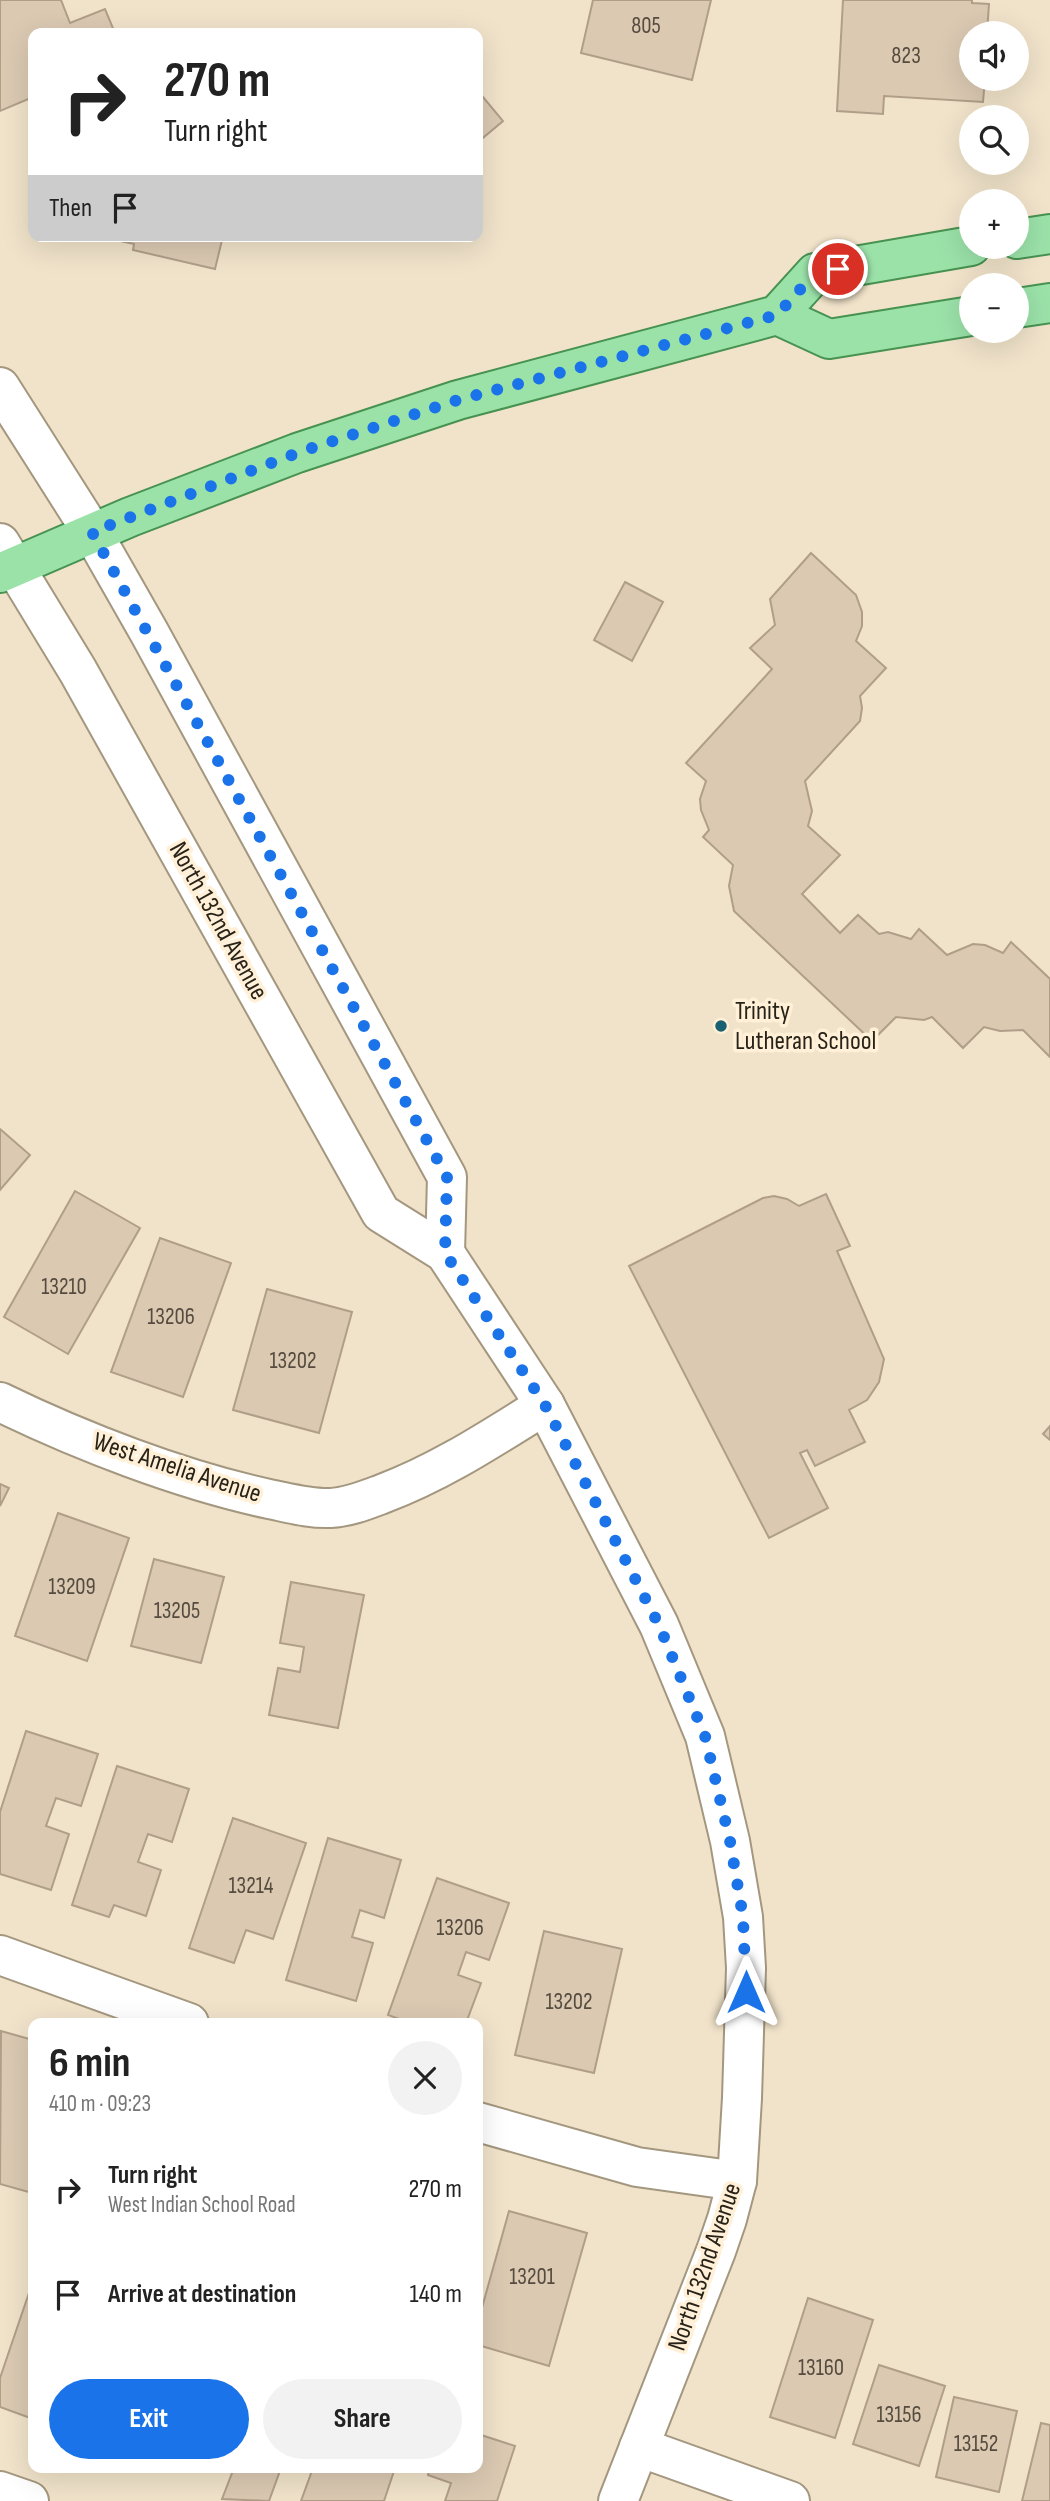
<!DOCTYPE html>
<html lang="en">
<head>
<meta charset="utf-8">
<style>
	:root { --surface:#fff; --page:#f2f2f2; --text:#222; --muted:#767676; --accent:#1a73e8 }
	body { margin:0; font-family:"Sofia Sans Condensed",sans-serif; background:var(--page); color:var(--text); height:100vh; display:flex; flex-direction:column; font-size:26px; white-space:nowrap }
	* { box-sizing:border-box; margin:0 }
	p { font-size:23px; color:var(--muted) }
	.icon { flex:none; width:38px; height:38px; fill:none; stroke:currentColor; stroke-width:2; stroke-linecap:round; stroke-linejoin:round }
	.map { position:relative; flex:1; overflow:hidden }
	.drawer { position:absolute; left:28px; top:2018px; width:455px; height:455px; display:flex; flex-direction:column; background:var(--surface); border-radius:14px; box-shadow:0 7px 28px #0002 }
	.drawer>* { flex:none }
	.banner { position:absolute; left:28px; top:28px; width:455px; height:214px; border-radius:14px; box-shadow:0 7px 28px #0002; background:#fff; color:var(--text); overflow:hidden }
	.controls { position:absolute; left:959px; top:21px; display:grid; gap:14px }
	.controls a { display:grid; place-items:center; width:70px; height:70px; border-radius:50%; background:var(--surface); box-shadow:0 7px 28px #0002; font-size:35px }
	.pin { position:absolute; display:grid; place-items:center; width:60px; height:60px; color:#fff; margin:-30px; border:4px solid #fff; border-radius:50%; box-shadow:0 2px 7px #0007 }
	.me { position:absolute; width:77px; margin:-38px; rotate:0deg; stroke-linejoin:round; filter:drop-shadow(0 0 5px #0008) }
	.turn { display:flex; align-items:center; gap:24px; height:147px; padding:0 21px; font-size:32px }
	.turn .icon { width:91px; height:91px; stroke-width:2.5 }
	.turn b { display:block; font-size:49px; line-height:60px }
	.then { display:flex; align-items:center; height:66px; padding:0 21px; background:#0003; gap:14px; font-size:26px }
	.round { display:grid; place-items:center; flex:none; width:74px; height:74px; border-radius:37px; background:var(--page) }
	.head { display:flex; align-items:center; justify-content:space-between; height:119px; padding:0 21px }
	h1 { font-size:42px; font-weight:700; line-height:52px }
	.button { display:flex; gap:14px; margin-top:auto; padding:14px 21px }
	.button a { flex:1; height:80px; border-radius:42px; background:var(--accent); color:#fff; font-size:28px; font-weight:700; line-height:80px; text-align:center }
	.button a+a { background:var(--page); color:var(--text) }
	ul { padding:0; list-style:none }
	li { display:flex; align-items:center; gap:21px; height:105px; padding:0 21px }
	li div { flex:1 }
	li b { display:block; font-size:26px }
	li em { font-style:normal }
	.map>svg:first-child { display:block }
</style>
</head>
<body>
<div class="map">
<svg width="1050" height="2501" viewBox="0 0 1050 2501">
	<rect width="100%" height="100%" fill="#f1e3ca"/>
	<g fill="#dbc9b2" stroke="#b09e89" stroke-width="2">
		<polygon points="0,0 61,0 70,23 105,9 115,33 33,33 33,97 0,111"/>
		<polygon points="593,0 711,0 692,80 581,53"/>
		<polygon points="843,0 972,0 972,3 989,4 987,33 971,33 971,79 985,79 983,102 884,96 883,114 837,111"/>
		<polygon points="478,91 503,121 478,142"/>
		<polygon points="98,236 223,236 215,269 133,250 134,244"/>
		<polygon points="811,553 856,595 862,612 862,626 856,641 886,668 860,696 862,708 860,721 805,781 812,811 808,826 840,855 802,894 840,933 858,915 879,934 888,932 911,939 919,929 947,955 973,944 985,945 1003,953 1011,942 1050,979 1050,1057 1023,1030 1000,1031 984,1027 963,1048 932,1017 924,1020 896,1017 872,1041 734,911 729,886 733,865 703,837 709,830 701,810 700,799 706,781 686,763 772,669 750,648 775,625 770,599"/>
		<polygon points="625,582 663,602 632,661 594,640"/>
		<polygon points="0,1129 30,1155 0,1190"/>
		<polygon points="75,1191 140,1228 68,1354 4,1317"/>
		<polygon points="826,1194 850,1246 837,1251 884,1359 879,1382 867,1400 849,1410 865,1442 815,1466 807,1450 800,1453 828,1508 769,1538 629,1266 763,1198 774,1196 787,1199 799,1206"/>
		<polygon points="160,1238 231,1263 183,1397 111,1372"/>
		<polygon points="267,1289 352,1312 319,1433 233,1410"/>
		<polygon points="1050,1426 1050,1440 1043,1434"/>
		<polygon points="0,1484 9,1488 0,1506"/>
		<polygon points="58,1513 129,1538 87,1661 15,1636"/>
		<polygon points="154,1559 224,1577 201,1663 131,1646"/>
		<polygon points="291,1582 364,1595 338,1728 269,1715 278,1668 300,1672 304,1647 280,1643"/>
		<polygon points="26,1731 98,1754 81,1806 56,1798 46,1826 69,1834 51,1890 0,1874 0,1812"/>
		<polygon points="117,1766 189,1789 172,1842 148,1834 138,1862 161,1870 146,1916 114,1905 109,1917 72,1905"/>
		<polygon points="233,1818 306,1843 273,1939 246,1930 234,1963 189,1948"/>
		<polygon points="328,1838 401,1860 384,1918 360,1910 352,1937 373,1943 356,2001 286,1980"/>
		<polygon points="437,1878 509,1903 489,1960 466,1952 458,1975 481,1983 466,2023 410,2023 388,2015"/>
		<polygon points="544,1931 622,1949 594,2073 515,2055"/>
		<polygon points="1,2031 33,2040 33,2120 30,2132 33,2133 32,2193 0,2184"/>
		<polygon points="509,2211 587,2233 549,2366 478,2345 478,2322"/>
		<polygon points="33,2281 33,2419 0,2407 0,2378"/>
		<polygon points="808,2298 873,2320 835,2438 770,2417"/>
		<polygon points="879,2365 945,2386 919,2466 853,2444"/>
		<polygon points="954,2397 1017,2411 999,2492 936,2477"/>
		<polygon points="1041,2423 1050,2425 1050,2501 1022,2501"/>
		<polygon points="478,2434 515,2446 497,2501 445,2501 451,2483 428,2475 430,2468 478,2468"/>
		<polygon points="234,2468 281,2468 269,2501 222,2499"/>
		<polygon points="313,2468 395,2468 384,2501 301,2501"/>
	</g>
	<g fill="none" stroke-linecap="round" stroke-linejoin="round">
		<g stroke="#a4977f" stroke-width="42">
			<g id="minor">
				<polyline points="0,387 92,532 149,632 447,1177 445,1253"/>
				<polyline points="0,543 78,671 381,1213 445,1253 545,1405 659,1625 705,1736 730,1841 743,1917 746,1968 742,2098 737,2181 727,2219 716,2251 618,2501"/>
				<path d="M0 1402C80 1441 181 1480 269 1499 289 1503 310 1509 331 1508 349 1507 366 1500 382 1494 441 1472 492 1438 545 1405"/>
				<polyline points="0,1955 189,2023"/>
				<polyline points="478,2122 637,2167 737,2181"/>
				<polyline points="639,2447 790,2501"/>
				<polyline points="0,2491 29,2501"/>
			</g>
		</g>
		<g stroke="#479251" stroke-width="42">
			<g id="major">
				<polyline points="1017,239 1050,234"/>
				<polyline points="1017,308 1050,303"/>
				<polyline points="777,315 829,339 971,316"/>
				<polyline points="0,573 130,517 297,453 382,425 458,400 777,315 815,273 971,246"/>
			</g>
		</g>
		<use href="#minor" stroke="#fff" stroke-width="38"/>
		<use href="#major" stroke="#9be2a9" stroke-width="38"/>
	</g>
	<g fill="none" stroke-linecap="round" stroke-linejoin="round">
		<polyline stroke="#1a73e8" stroke-width="12" stroke-dasharray="0 21.6" points="746,1992 743,1917 730,1841 705,1736 659,1625 545,1405 445,1253 447,1177 92,532 297,453 458,400 777,315 815,273 838,269"/>
	</g>
	<circle fill="#1a6271" stroke="#fff0d7" stroke-width="2.5" cx="721" cy="1026" r="7"/>
	<g text-anchor="middle" dominant-baseline="central" stroke-width="7" stroke-linejoin="round" paint-order="stroke">
		<g font-size="23" fill="#554c3f">
			<text x="646" y="26">805</text>
			<text x="906" y="56">823</text>
			<text x="64" y="1287">13210</text>
			<text x="171" y="1317">13206</text>
			<text x="293" y="1361">13202</text>
			<text x="72" y="1587">13209</text>
			<text x="177" y="1611">13205</text>
			<text x="251" y="1886">13214</text>
			<text x="460" y="1928">13206</text>
			<text x="569" y="2002">13202</text>
			<text x="532" y="2277">13201</text>
			<text x="821" y="2368">13160</text>
			<text x="899" y="2415">13156</text>
			<text x="976" y="2444">13152</text>
		</g>
		<g font-size="26" fill="#282319" stroke="#fff0d7">
			<text transform="translate(218 921) rotate(61)">North 132nd Avenue</text>
			<text transform="translate(177 1468) rotate(18)">West Amelia Avenue</text>
			<text transform="translate(705 2267) rotate(-71)">North 132nd Avenue</text>
		</g>
		<g font-size="26" fill="#282319" stroke="#fff0d7" text-anchor="start">
			<text x="735" y="1011">Trinity<tspan x="735" dy="30">Lutheran School</tspan></text>
		</g>
	</g>
</svg>
<div class="controls">
<a><svg class="icon" aria-label="sound" viewBox="0 0 24 24"><path d="M4 9h4l5-4v14l-5-4H4zM17 9q2 3 0 6"/></svg></a>
<a><svg class="icon" aria-label="search" viewBox="0 0 24 24"><circle cx="10" cy="10" r="6"/><path d="M15 15l6 6"/></svg></a>
<a>+</a>
<a>−</a>
</div>
<div class="pin" style="left:838px;top:269px;background:#d93025"><svg class="icon" aria-label="arrive" viewBox="0 0 24 24"><path d="M6 21V4h12l-3 4 3 4H6"/></svg></div>
<svg class="me" style="left:746px;top:1992px" viewBox="-20 -20 40 40"><path d="M0-17L14 15 0 8-14 15z" fill="#1a73e8" stroke="#fff" stroke-width="4"/></svg>
<div class="banner">
<div class="turn"><svg class="icon" aria-label="right" viewBox="0 0 24 24"><path d="M7 20v-9h11M14 6l5 5-5 5"/></svg><div><b>270 m</b>Turn right</div></div>
<div class="then">Then<svg class="icon" aria-label="arrive" viewBox="0 0 24 24"><path d="M6 21V4h12l-3 4 3 4H6"/></svg></div>
</div>
<section class="drawer">
<div class="head"><div><h1>6 min</h1><p>410 m · 09:23</p></div><a class="round"><svg class="icon" aria-label="close" viewBox="0 0 24 24"><path d="M6 6l12 12M18 6L6 18"/></svg></a></div>
<ul>
<li><svg class="icon" aria-label="right" viewBox="0 0 24 24"><path d="M7 20v-9h11M14 6l5 5-5 5"/></svg><div><b>Turn right</b><p>West Indian School Road</p></div><em>270 m</em></li>
<li><svg class="icon" aria-label="arrive" viewBox="0 0 24 24"><path d="M6 21V4h12l-3 4 3 4H6"/></svg><div><b>Arrive at destination</b></div><em>140 m</em></li>
</ul>
<div class="button"><a>Exit</a><a>Share</a></div>
</section>
</div>
</body>
</html>
